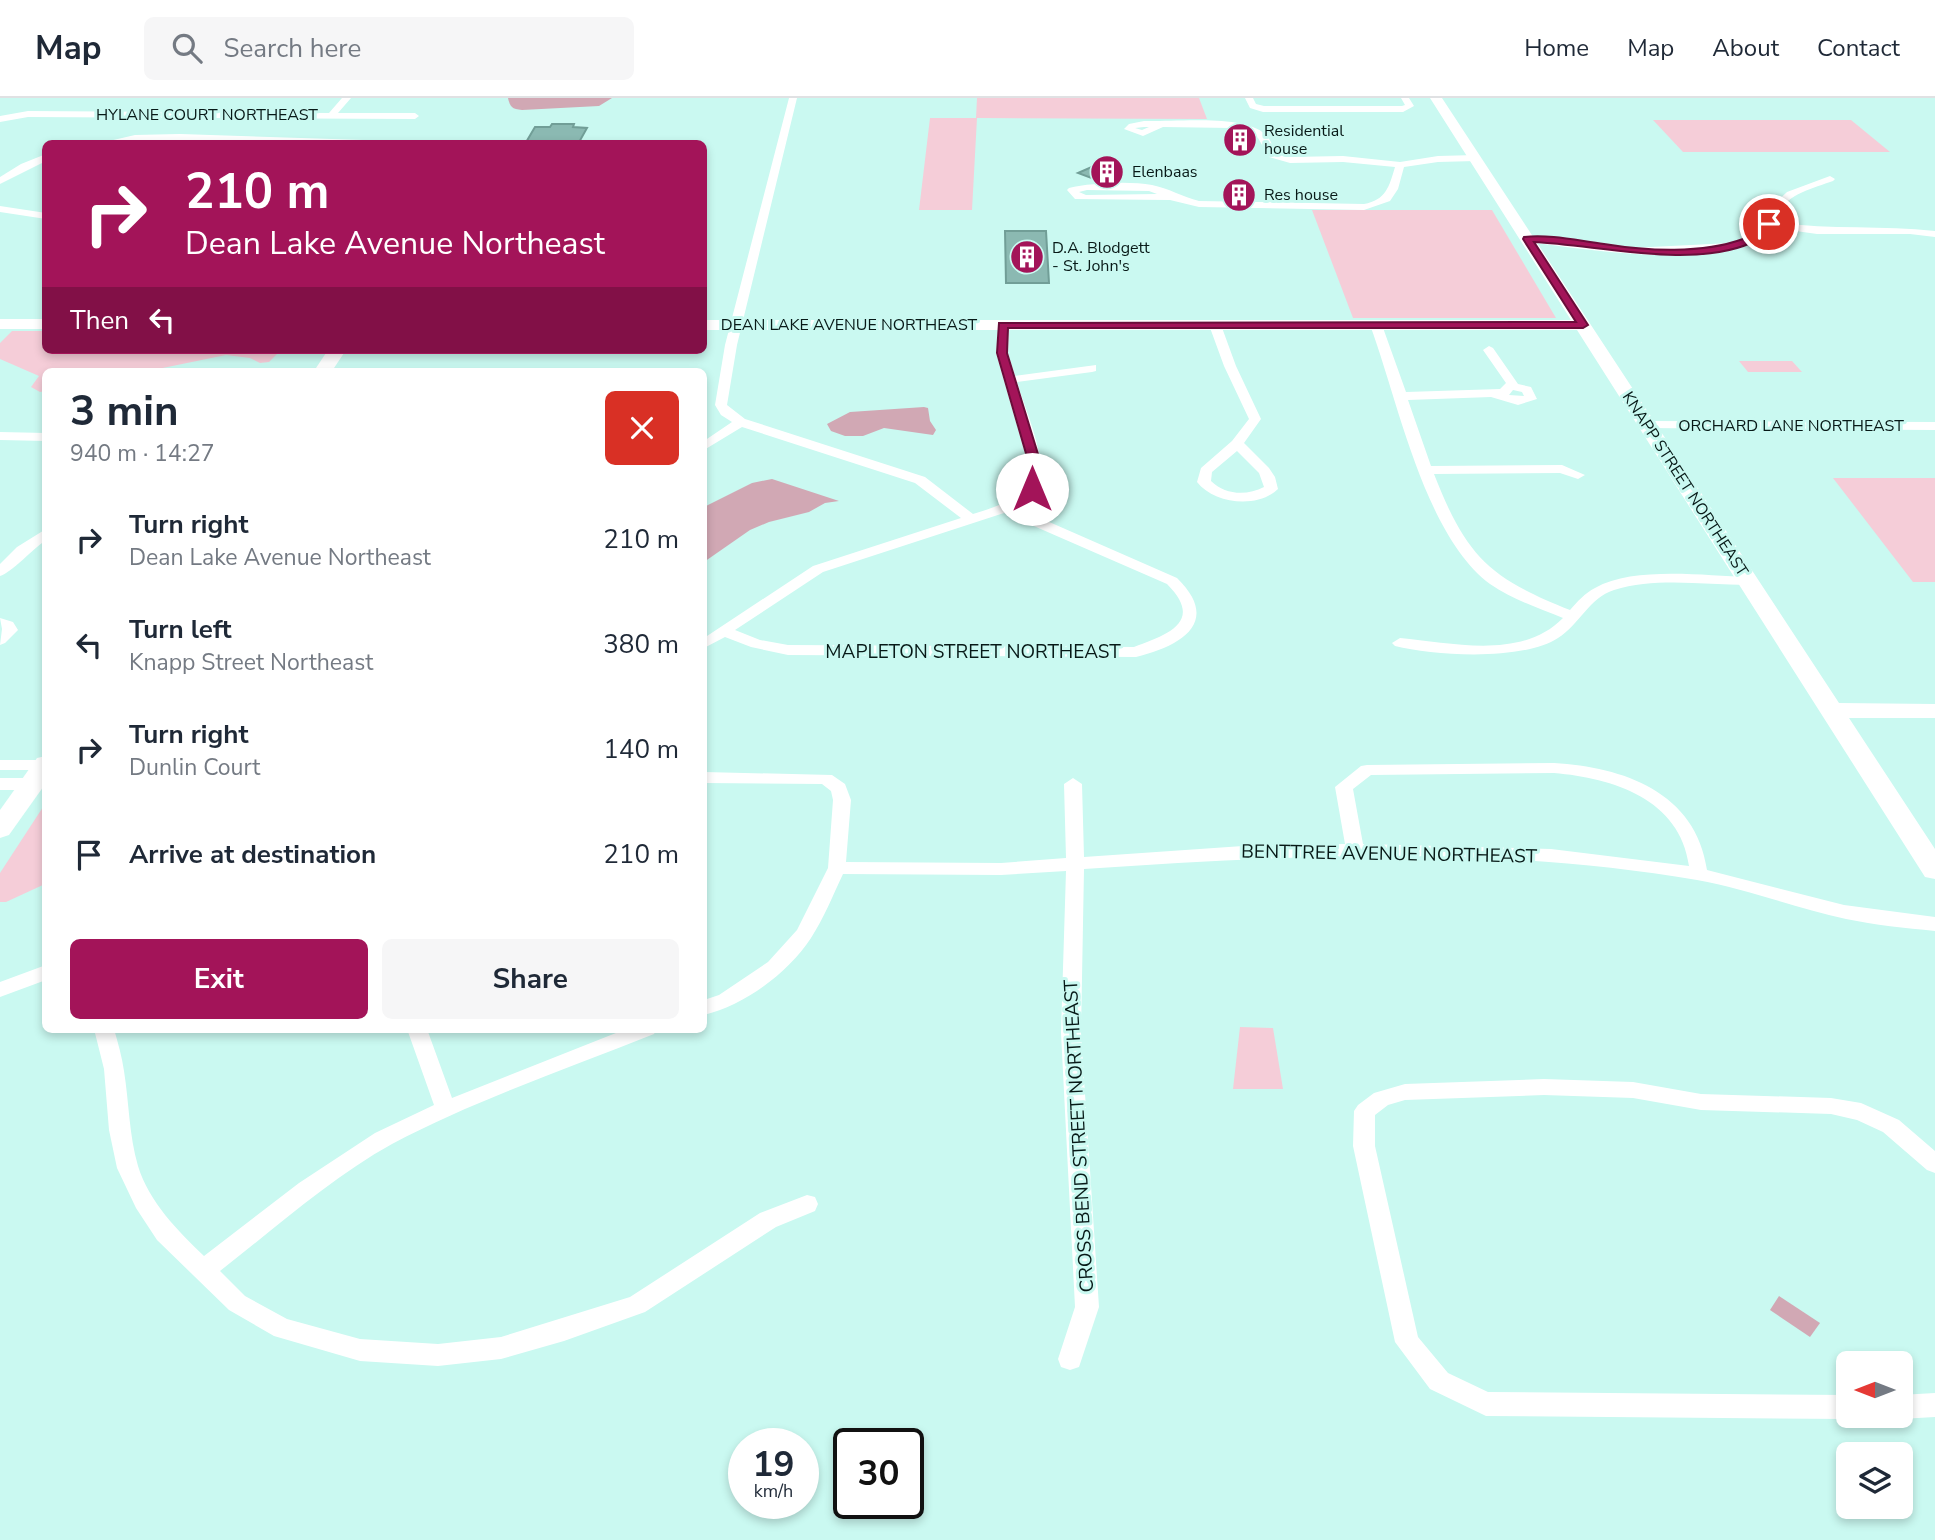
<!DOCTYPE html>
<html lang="en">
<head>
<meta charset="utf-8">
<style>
	:root { --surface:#fff; --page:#f6f6f7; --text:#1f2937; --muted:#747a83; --line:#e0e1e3; --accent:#a31459 }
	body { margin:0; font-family:"Nunito Sans",sans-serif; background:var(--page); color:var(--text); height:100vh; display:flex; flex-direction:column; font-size:26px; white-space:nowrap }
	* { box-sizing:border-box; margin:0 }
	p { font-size:23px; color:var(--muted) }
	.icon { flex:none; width:38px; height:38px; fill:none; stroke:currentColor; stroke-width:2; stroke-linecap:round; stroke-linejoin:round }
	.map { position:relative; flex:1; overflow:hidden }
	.side { position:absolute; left:42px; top:270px; width:665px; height:665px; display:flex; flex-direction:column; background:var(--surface); border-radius:10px; box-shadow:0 4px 10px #0003 }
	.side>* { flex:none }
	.hud { position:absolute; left:42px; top:42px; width:665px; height:214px; border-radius:10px; box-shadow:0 4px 10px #0003; background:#a31459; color:#fff; overflow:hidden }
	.needle { width:46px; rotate:270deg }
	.fabs { position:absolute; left:1836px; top:1253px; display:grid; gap:14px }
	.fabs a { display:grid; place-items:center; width:77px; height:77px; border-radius:10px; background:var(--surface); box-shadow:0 4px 10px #0003; font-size:35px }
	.speed { position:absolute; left:728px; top:1330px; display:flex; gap:14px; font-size:35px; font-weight:700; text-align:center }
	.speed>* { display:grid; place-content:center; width:91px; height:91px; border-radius:50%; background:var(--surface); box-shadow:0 4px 10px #0003; line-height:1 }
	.speed small { font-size:18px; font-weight:400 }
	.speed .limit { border:4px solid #111; border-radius:10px; background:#fff; color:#111 }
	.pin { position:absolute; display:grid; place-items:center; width:60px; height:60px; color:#fff; margin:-30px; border:4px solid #fff; border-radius:50%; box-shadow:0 2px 7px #0007 }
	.me { position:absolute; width:77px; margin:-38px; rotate:0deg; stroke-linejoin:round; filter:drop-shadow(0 0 5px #0008) }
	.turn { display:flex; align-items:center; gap:24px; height:147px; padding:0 28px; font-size:32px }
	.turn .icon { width:91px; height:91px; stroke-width:2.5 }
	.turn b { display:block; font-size:49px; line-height:60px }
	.then { display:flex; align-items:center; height:66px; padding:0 28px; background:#0003; gap:14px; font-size:26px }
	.round { display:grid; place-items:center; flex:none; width:74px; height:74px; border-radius:10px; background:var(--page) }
	.overview { display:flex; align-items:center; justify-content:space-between; height:119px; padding:0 28px }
	h1 { font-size:42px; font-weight:700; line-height:52px }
	.cta { display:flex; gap:14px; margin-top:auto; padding:14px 28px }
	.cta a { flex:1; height:80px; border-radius:10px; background:var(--accent); color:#fff; font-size:28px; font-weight:700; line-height:80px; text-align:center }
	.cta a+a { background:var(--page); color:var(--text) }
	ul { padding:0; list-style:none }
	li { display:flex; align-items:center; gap:21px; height:105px; padding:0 28px }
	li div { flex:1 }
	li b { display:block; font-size:26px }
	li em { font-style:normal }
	header { display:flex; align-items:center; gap:42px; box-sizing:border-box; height:98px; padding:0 35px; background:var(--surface); border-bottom:2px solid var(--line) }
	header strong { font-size:33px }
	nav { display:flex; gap:38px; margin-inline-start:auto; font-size:24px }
	.search { width:490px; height:63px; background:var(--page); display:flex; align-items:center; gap:18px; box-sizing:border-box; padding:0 24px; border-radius:10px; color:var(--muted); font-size:26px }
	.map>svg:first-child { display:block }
</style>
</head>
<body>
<header>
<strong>Map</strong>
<div class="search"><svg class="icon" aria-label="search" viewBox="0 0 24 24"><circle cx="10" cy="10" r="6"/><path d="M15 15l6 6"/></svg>Search here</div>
<nav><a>Home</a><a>Map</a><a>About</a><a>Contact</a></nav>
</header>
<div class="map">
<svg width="1935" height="1442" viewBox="0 0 1935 1442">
	<rect width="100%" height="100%" fill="#caf9f1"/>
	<g fill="#f5cdd8">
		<polygon points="977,0 1199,0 1207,21 977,20 972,112 919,112 930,20 976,20"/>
		<polygon points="1851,22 1890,54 1683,54 1653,22"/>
		<polygon points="1312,112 1492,112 1556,220 1353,220"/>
		<polygon points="12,233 45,233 46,252 313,252 279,254 269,264 260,265 250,260 226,257 148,273 46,273 45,293 40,294 31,289 39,278 0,261 0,245"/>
		<polygon points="1739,263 1792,263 1802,274 1748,274"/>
		<polygon points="1833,380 1935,380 1935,484 1913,484"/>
		<polygon points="45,706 45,786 6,804 0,804 0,775"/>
		<polygon points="1240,929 1273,930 1283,991 1233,991"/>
	</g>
	<g fill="#d1a8b4">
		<path d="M508 0H612L599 8 522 12C512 11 510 9 508 0Z"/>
		<polygon points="924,309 928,310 930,323 936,332 933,337 884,330 863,338 845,338 831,333 827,326 850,314"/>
		<polygon points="772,381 839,403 825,405 809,414 769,424 750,432 704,464 704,409 752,385"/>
		<polygon points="1779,1198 1820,1225 1810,1239 1770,1212"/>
	</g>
	<g fill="#8bb9b2" stroke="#719e97" stroke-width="2">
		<polygon points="552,26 574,26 573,29 587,30 578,46 525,46 535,29 550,29"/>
		<polygon points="1096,67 1112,74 1094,81 1078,75"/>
		<polygon points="1005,133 1046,133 1049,185 1006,185"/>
	</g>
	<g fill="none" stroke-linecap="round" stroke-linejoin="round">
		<g fill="#fff" fill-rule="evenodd">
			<polygon points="342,0 351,0 338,15 415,15 419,18 415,21 28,19 0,24 0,18 28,13 329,15"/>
			<path d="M789 0H797L737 247 727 307 745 321 925 379 973 416C1002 407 1027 401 1028 366L996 255 999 225 1009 227 1008 255 1015 278 1096 267V273L1092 274 1017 284C1024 309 1049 363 1038 386 1034 397 1024 403 1015 409L1177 480C1222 524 1181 548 1136 559L788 557 751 549 725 539 704 550V540L813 468 961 420 915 385 742 329 704 352V343L732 324 721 317 715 307 725 247ZM1004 415 1167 486C1205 524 1167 537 1134 549L788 547 760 542 735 532 823 474Z"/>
			<polygon points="1245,0 1253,0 1256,6 1264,8 1402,8 1405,7 1401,0 1409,0 1414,8 1403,14 1263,14 1250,10"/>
			<path d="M1144 23C1173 24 1243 16 1265 36 1270 40 1273 49 1276 55L1290 59 1343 58 1400 64 1438 58 1476 57 1481 60 1476 63 1438 64 1404 69 1398 91 1390 103 1364 112 1199 109 1170 102 1075 101 1067 92 1069 90C1091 85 1129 83 1152 87 1168 90 1183 99 1199 103L1364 106C1386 102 1389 89 1395 69L1343 64 1290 65 1269 59 1258 40 1232 30 1163 29 1143 38 1124 31 1129 26ZM1144 29H1149L1142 32 1135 30ZM1087 92 1149 93 1157 96 1086 97 1079 94Z"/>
			<polygon points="180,36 395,43 399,46 180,42 96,46 135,37"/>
			<polygon points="46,56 46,63 0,86 0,79 21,66"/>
			<path d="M1830 78 1835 81 1833 83C1811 91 1781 97 1775 124 1829 132 1882 127 1935 133V139L1910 136H1817L1774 130C1723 175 1592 152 1528 144L1523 141 1528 138 1631 150 1731 145 1745 141 1764 128 1771 109 1787 94Z"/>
			<polygon points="0,108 46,115 46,121 0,114"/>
			<path d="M1211 225 1221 227 1236 268 1261 321 1244 345 1269 370 1275 379 1278 391C1258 411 1214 406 1197 384L1201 370 1232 343 1249 321 1224 268 1209 227ZM1237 353 1259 375 1264 389C1247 398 1225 397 1211 383L1212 374Z"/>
			<path d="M1372 225 1382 227 1406 294 1500 291 1506 285 1483 252 1489 248 1493 250 1518 286 1531 289 1537 301 1518 307 1491 299 1408 302 1431 368 1562 367 1585 377 1578 381 1560 375 1434 376C1466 458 1489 480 1570 512 1577 504 1585 495 1595 490 1634 468 1704 478 1748 479L1755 483 1748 487C1705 487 1656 479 1614 492 1589 500 1579 527 1558 540 1523 563 1435 558 1395 548L1392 545 1400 540C1453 545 1522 562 1563 520 1538 510 1512 501 1490 486 1424 437 1398 302 1370 227ZM1513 292 1522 294 1524 298 1509 297Z"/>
			<polygon points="1647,323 1935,324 1935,332 1643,330 1643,324"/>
			<polygon points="0,334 46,335 46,343 0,342"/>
			<path d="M46 431V442C34 450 11 475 0 478V466L17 449Z"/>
			<polygon points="0,520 13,524 18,532 5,545 0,547 2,531"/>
			<polygon points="0,662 45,662 46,672 0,672"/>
			<path d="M1554 665C1623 669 1696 694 1707 772L1844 807 1935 819V833C1905 830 1875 827 1846 821 1796 810 1747 791 1697 782 1495 747 1288 757 1084 771L1081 935 1099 1209 1079 1269 1070 1272 1061 1269 1058 1261 1075 1209 1061 935 1066 773 1001 777 843 776C833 797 824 820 811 840 788 875 745 907 704 917V902L719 897 768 864 797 832 828 770 833 702 831 693 822 686 704 685V674L832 677 845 686 851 702 846 764 1001 765 1066 760 1064 686 1073 680 1082 686 1084 759 1243 748 1345 746 1335 689 1361 668 1367 667ZM1554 675C1613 680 1680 701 1689 768L1551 751 1363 746 1353 691 1371 677Z"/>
			<polygon points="0,680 31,680 40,686 31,692 0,692"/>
			<polygon points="46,867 46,882 0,899 0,884"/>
			<path d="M94 931H114C118 945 122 959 124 973 129 1004 129 1037 138 1068 149 1104 178 1133 204 1158L299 1085 375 1035 434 1007 407 931H427L452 1000 626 931H657L654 936C567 971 475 1002 392 1046 332 1079 274 1131 220 1173L245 1198 287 1221 360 1241 438 1246 501 1239 630 1199 760 1115 807 1097 815 1099 818 1106 815 1113 776 1129 645 1214 564 1243 501 1261 438 1268 360 1263 274 1238 229 1212 157 1142 136 1110 117 1070 109 1032 104 971Z"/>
			<polygon points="1544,981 1633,984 1701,996 1831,1000 1861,1005 1899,1022 1935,1053 1935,1075 1927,1072 1883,1034 1857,1022 1831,1016 1701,1012 1633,1000 1544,997 1405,1002 1388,1007 1375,1017 1375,1048 1418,1239 1448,1275 1488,1294 1848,1297 1848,1318 1856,1318 1848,1321 1486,1318 1430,1291 1395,1244 1353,1048 1354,1013 1358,1007 1374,995 1405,986"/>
			<polygon points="1935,1295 1935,1319 1900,1321 1892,1318 1900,1318 1900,1297"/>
		</g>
		<g fill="#fff" fill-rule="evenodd">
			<polygon points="1430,0 1442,0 1839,605 1935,606 1935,620 1849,620 1935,751 1935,781 1925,779 1577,232 704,232 704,222 1571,222"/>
			<rect x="0" y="221" width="46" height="10"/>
			<polygon points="328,252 346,252 332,273 314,273"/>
			<polygon points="46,658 46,685 9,737 0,740 0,712 37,660"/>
		</g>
	</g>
	<path fill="#a31459" stroke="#6a0d3a" stroke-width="2" d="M1769 123 1774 126 1773 128C1766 134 1759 142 1751 145 1691 171 1598 147 1534 144L1588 227 1583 230H1008L1007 255 1041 366C1041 376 1043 391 1032 394L1026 391 1029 382V366L997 255 999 225 1576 224 1523 141 1524 139C1550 136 1579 143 1604 146 1647 153 1702 156 1743 141 1753 138 1760 128 1769 123Z"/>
	<defs>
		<g id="building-disc" transform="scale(1.75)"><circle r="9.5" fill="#a31459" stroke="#caf9f1"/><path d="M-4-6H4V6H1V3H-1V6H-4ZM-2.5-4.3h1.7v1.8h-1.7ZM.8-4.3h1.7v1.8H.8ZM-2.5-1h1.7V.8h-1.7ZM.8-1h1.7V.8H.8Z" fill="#fff"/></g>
	</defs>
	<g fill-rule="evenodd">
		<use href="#building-disc" x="1240" y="42"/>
		<use href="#building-disc" x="1107" y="74"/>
		<use href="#building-disc" x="1239" y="97"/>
		<use href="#building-disc" x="1027" y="159"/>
	</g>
	<g text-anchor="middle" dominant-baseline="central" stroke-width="6" stroke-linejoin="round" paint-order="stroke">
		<g font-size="16" fill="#071917" stroke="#caf9f1">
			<text x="207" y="17">HYLANE COURT NORTHEAST</text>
			<text x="849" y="227">DEAN LAKE AVENUE NORTHEAST</text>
			<text x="1791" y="328">ORCHARD LANE NORTHEAST</text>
			<text transform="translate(1685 386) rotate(57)">KNAPP STREET NORTHEAST</text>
		</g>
		<g font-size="16" fill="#071917" stroke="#caf9f1" text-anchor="start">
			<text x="1264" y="33">Residential<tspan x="1264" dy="18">house</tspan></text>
			<text x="1132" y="74">Elenbaas</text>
			<text x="1264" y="97">Res house</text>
			<text x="1052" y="150">D.A. Blodgett<tspan x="1052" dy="18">- St. John's</tspan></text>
		</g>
		<g font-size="19" fill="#071917" stroke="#caf9f1">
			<text x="973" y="554">MAPLETON STREET NORTHEAST</text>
			<text transform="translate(1389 756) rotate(1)">BENTTREE AVENUE NORTHEAST</text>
			<text transform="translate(1079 1038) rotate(-93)">CROSS BEND STREET NORTHEAST</text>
		</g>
	</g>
</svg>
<div class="fabs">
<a><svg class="needle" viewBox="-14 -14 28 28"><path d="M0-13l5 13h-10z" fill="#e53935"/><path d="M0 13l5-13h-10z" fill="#747a83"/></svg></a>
<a><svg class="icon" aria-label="layers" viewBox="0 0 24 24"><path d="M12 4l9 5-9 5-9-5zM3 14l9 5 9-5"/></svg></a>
</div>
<div class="speed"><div>19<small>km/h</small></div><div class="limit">30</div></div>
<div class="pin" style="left:1769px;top:126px;background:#d93025"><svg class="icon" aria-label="arrive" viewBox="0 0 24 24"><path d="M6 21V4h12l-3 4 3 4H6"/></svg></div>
<svg class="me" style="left:1032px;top:391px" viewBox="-20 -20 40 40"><circle r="19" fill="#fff"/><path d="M0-13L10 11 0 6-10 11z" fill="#a31459"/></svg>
<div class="hud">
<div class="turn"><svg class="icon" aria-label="right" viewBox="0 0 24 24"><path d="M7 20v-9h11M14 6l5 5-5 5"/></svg><div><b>210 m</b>Dean Lake Avenue Northeast</div></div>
<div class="then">Then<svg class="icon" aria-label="left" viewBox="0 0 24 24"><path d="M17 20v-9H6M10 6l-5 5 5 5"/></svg></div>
</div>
<section class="side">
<div class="overview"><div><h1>3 min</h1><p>940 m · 14:27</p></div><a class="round" style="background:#d93025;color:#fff"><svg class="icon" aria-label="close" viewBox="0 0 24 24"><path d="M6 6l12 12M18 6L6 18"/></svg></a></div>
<ul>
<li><svg class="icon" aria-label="right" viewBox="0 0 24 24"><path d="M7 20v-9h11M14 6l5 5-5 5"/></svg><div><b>Turn right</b><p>Dean Lake Avenue Northeast</p></div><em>210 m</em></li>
<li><svg class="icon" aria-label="left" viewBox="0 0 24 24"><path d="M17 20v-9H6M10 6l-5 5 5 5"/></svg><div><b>Turn left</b><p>Knapp Street Northeast</p></div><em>380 m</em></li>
<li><svg class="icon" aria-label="right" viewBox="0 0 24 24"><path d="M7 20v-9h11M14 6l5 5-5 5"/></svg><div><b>Turn right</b><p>Dunlin Court</p></div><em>140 m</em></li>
<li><svg class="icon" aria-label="arrive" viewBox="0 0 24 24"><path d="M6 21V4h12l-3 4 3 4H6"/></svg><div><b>Arrive at destination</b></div><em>210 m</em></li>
</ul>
<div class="cta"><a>Exit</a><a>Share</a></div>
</section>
</div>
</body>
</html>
